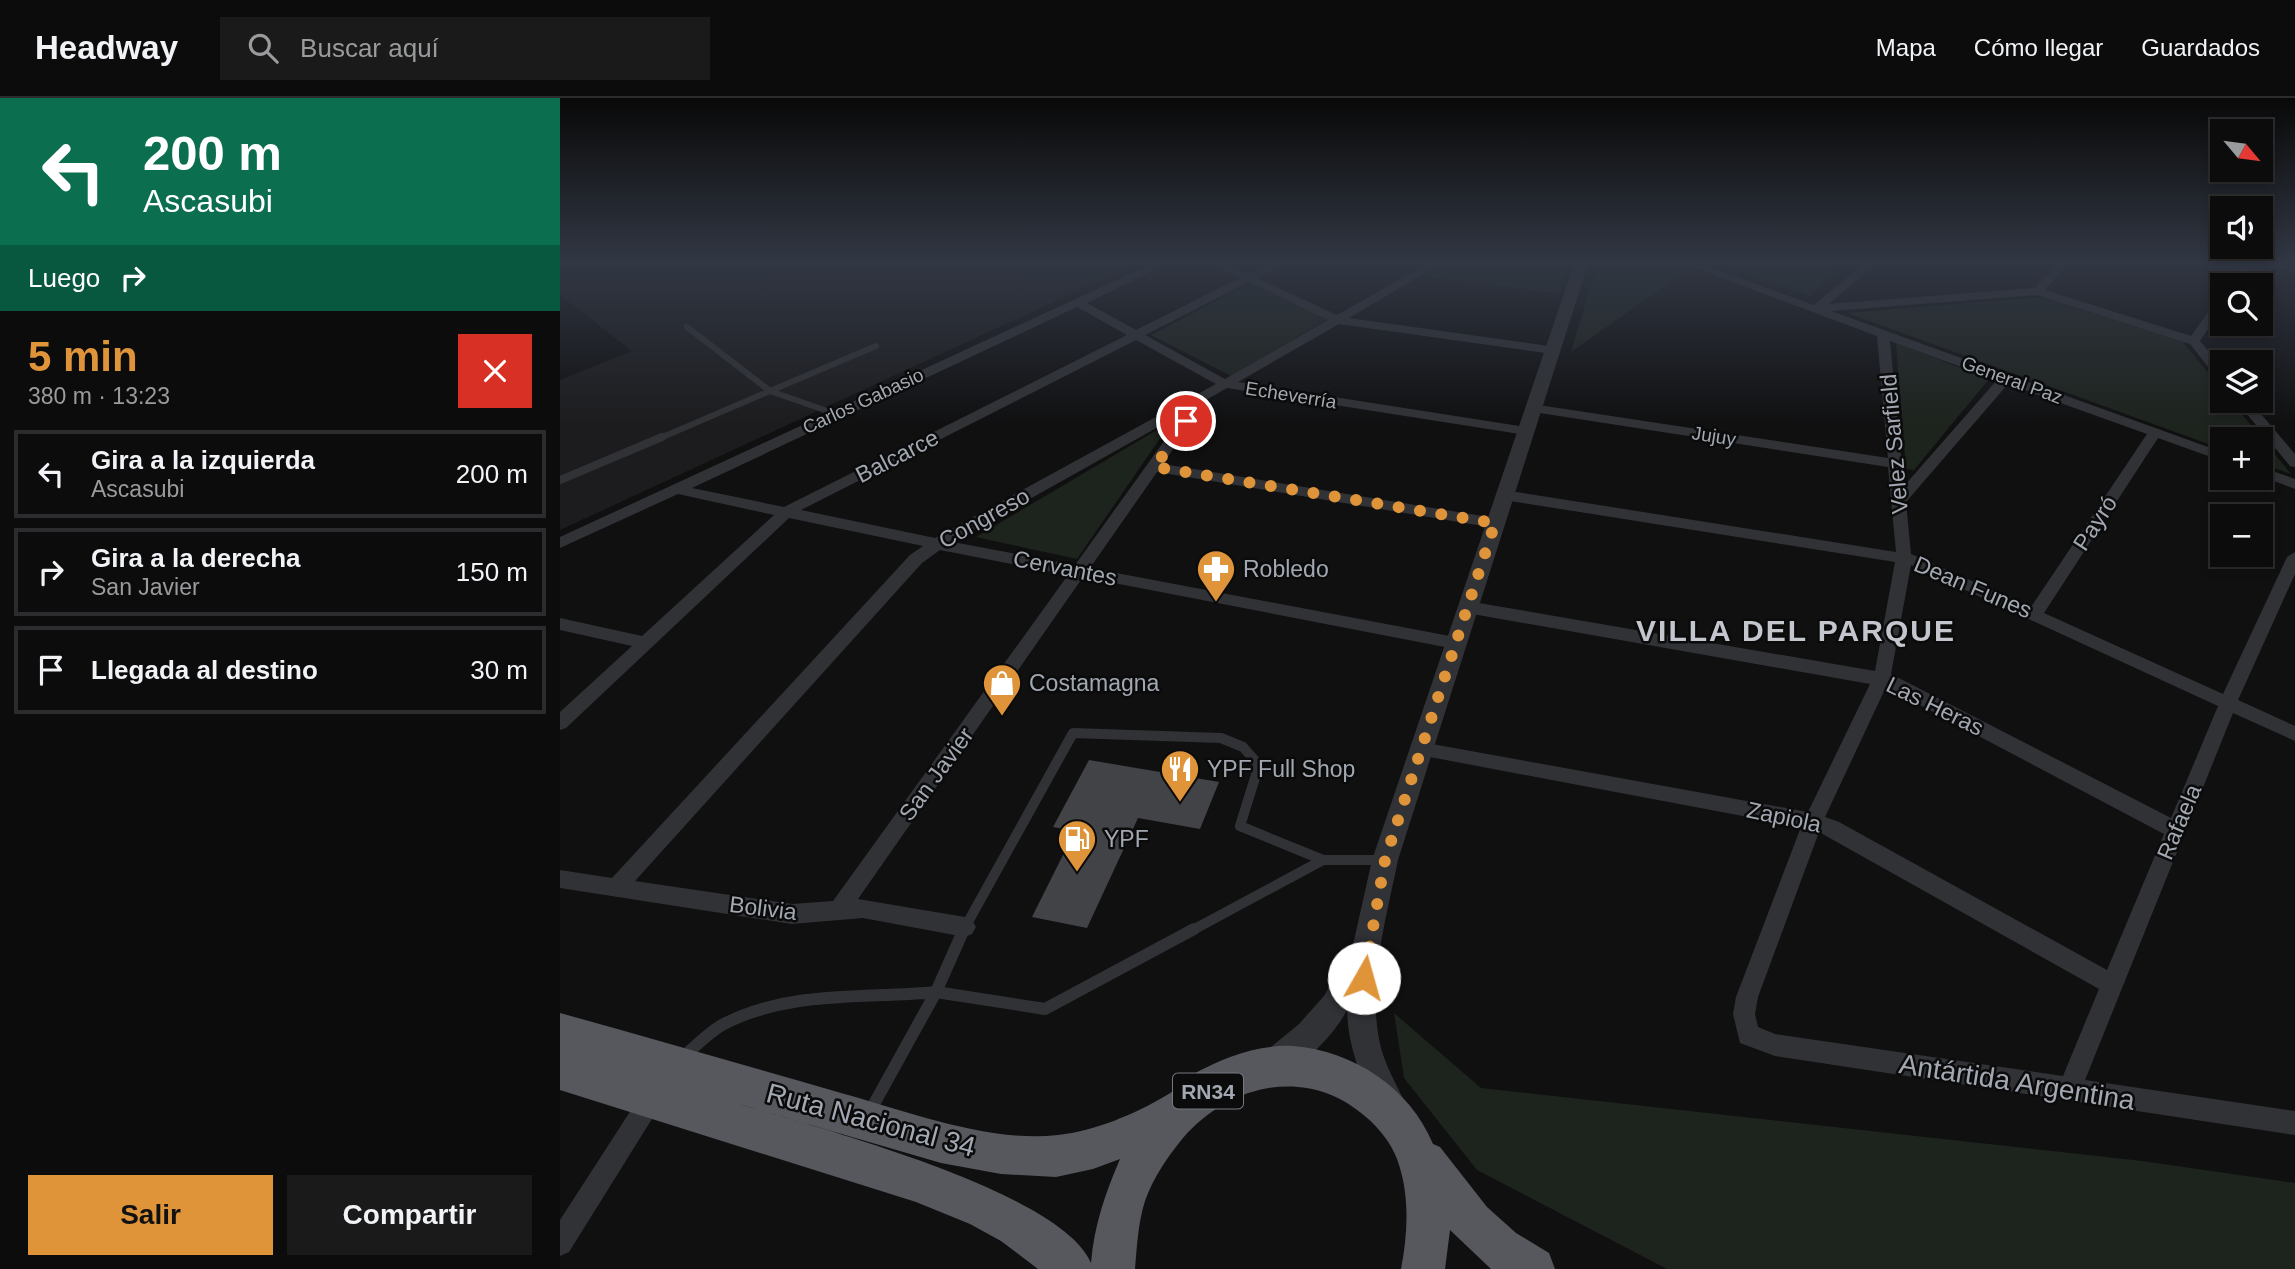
<!DOCTYPE html>
<html lang="es">
<head>
<meta charset="utf-8">
<style>
	:root { --surface:#0c0c0d; --page:#1a1a1b; --text:#f1f3f6; --muted:#9a9b9d; --line:#2c2c2e; --accent:#df943a }
	body { margin:0; font-family:Helvetica,sans-serif; background:var(--page); color:var(--text); height:100vh; display:flex; flex-direction:column; font-size:26px; white-space:nowrap }
	* { box-sizing:border-box; margin:0 }
	p { font-size:23px; color:var(--muted) }
	.icon { flex:none; width:38px; height:38px; fill:none; stroke:currentColor; stroke-width:2; stroke-linecap:round; stroke-linejoin:round }
	.map { position:relative; flex:1; overflow:hidden }
	.details { display:flex; flex-direction:column; background:var(--surface); width:560px }
	.details>* { flex:none }
	.top-card { background:#0b6e4f; color:#fff; overflow:hidden }
	.needle { width:46px; rotate:119deg }
	.controls { position:absolute; left:1650px; top:21px; display:grid; gap:14px }
	.controls a { display:grid; place-items:center; width:63px; height:63px; border-radius:0px; background:var(--surface); box-shadow:0 4px 10px #0003,0 0 0 2px var(--line); font-size:35px }
	.pin { position:absolute; display:grid; place-items:center; width:60px; height:60px; color:#fff; margin:-30px; border:4px solid #fff; border-radius:50%; box-shadow:0 2px 7px #0007 }
	.me { position:absolute; width:77px; margin:-38px; rotate:7deg; stroke-linejoin:round; filter:drop-shadow(0 0 5px #0008) }
	.turn { display:flex; align-items:center; gap:24px; height:147px; padding:0 28px; font-size:32px }
	.turn .icon { width:91px; height:91px; stroke-width:2.5 }
	.turn b { display:block; font-size:49px; line-height:60px }
	.then { display:flex; align-items:center; height:66px; padding:0 28px; background:#0003; gap:14px; font-size:26px }
	.round { display:grid; place-items:center; flex:none; width:74px; height:74px; border-radius:0px; background:var(--page) }
	.headline { display:flex; align-items:center; justify-content:space-between; height:119px; padding:0 28px }
	h1 { font-size:42px; font-weight:700; line-height:52px; color:var(--accent) }
	.button { display:flex; gap:14px; margin-top:auto; padding:14px 28px }
	.button a { flex:1; height:80px; border-radius:0px; background:var(--accent); color:#111; font-size:28px; font-weight:700; line-height:80px; text-align:center }
	.button a+a { background:var(--page); color:var(--text) }
	ul { padding:0; list-style:none }
	li { display:flex; align-items:center; gap:21px; height:88px; margin:0 14px 10px; padding:0 14px; border:4px solid var(--line); border-radius:0px }
	li div { flex:1 }
	li b { display:block; font-size:26px }
	li em { font-style:normal }
	header { display:flex; align-items:center; gap:42px; box-sizing:border-box; height:98px; padding:0 35px; background:var(--surface); border-bottom:2px solid var(--line) }
	header strong { font-size:33px }
	nav { display:flex; gap:38px; margin-inline-start:auto; font-size:24px }
	.search { width:490px; height:63px; background:var(--page); display:flex; align-items:center; gap:18px; box-sizing:border-box; padding:0 24px; border-radius:0px; color:var(--muted); font-size:26px }
	main { display:flex; flex:1; min-height:0 }
	.map>svg:first-child { display:block }
</style>
</head>
<body>
<header>
<strong>Headway</strong>
<div class="search"><svg class="icon" aria-label="search" viewBox="0 0 24 24"><circle cx="10" cy="10" r="6"/><path d="M15 15l6 6"/></svg>Buscar aquí</div>
<nav><a>Mapa</a><a>Cómo llegar</a><a>Guardados</a></nav>
</header>
<main>
<section class="details">
<div class="top-card">
<div class="turn"><svg class="icon" aria-label="left" viewBox="0 0 24 24"><path d="M17 20v-9H6M10 6l-5 5 5 5"/></svg><div><b>200 m</b>Ascasubi</div></div>
<div class="then">Luego<svg class="icon" aria-label="right" viewBox="0 0 24 24"><path d="M7 20v-9h11M14 6l5 5-5 5"/></svg></div>
</div>
<div class="headline"><div><h1>5 min</h1><p>380 m · 13:23</p></div><a class="round" style="background:#d93025;color:#fff"><svg class="icon" aria-label="close" viewBox="0 0 24 24"><path d="M6 6l12 12M18 6L6 18"/></svg></a></div>
<ul>
<li><svg class="icon" aria-label="left" viewBox="0 0 24 24"><path d="M17 20v-9H6M10 6l-5 5 5 5"/></svg><div><b>Gira a la izquierda</b><p>Ascasubi</p></div><em>200 m</em></li>
<li><svg class="icon" aria-label="right" viewBox="0 0 24 24"><path d="M7 20v-9h11M14 6l5 5-5 5"/></svg><div><b>Gira a la derecha</b><p>San Javier</p></div><em>150 m</em></li>
<li><svg class="icon" aria-label="arrive" viewBox="0 0 24 24"><path d="M6 21V4h12l-3 4 3 4H6"/></svg><div><b>Llegada al destino</b></div><em>30 m</em></li>
</ul>
<div class="button"><a>Salir</a><a>Compartir</a></div>
</section>
<div class="map">
<svg width="1735" height="1171" viewBox="0 0 1735 1171">
	<rect width="100%" height="100%" fill="#101011"/>
	<polygon fill="#1c1c1e" points="0,163 582,163 0,432 0,282 72,253 0,197"/>
	<g fill="#1d231d">
		<polygon points="894,163 1009,163 998,195 866,179"/>
		<polygon points="1038,163 1103,163 1128,172 1011,254"/>
		<polygon points="1247,163 1278,173 1250,198 1154,164"/>
		<polygon points="690,185 768,221 671,278 591,237"/>
		<polygon points="1481,199 1622,243 1662,292 1662,303 1671,303 1731,376 1701,365 1701,341 1662,341 1662,351 1287,215"/>
		<polygon points="1336,245 1429,281 1354,372 1346,371"/>
		<polygon points="612,323 517,461 416,439"/>
		<polygon points="834,915 921,990 1582,1063 1735,1085 1735,1171 1107,1171 917,1072 844,980"/>
	</g>
	<polygon fill="#414347" points="529,662 659,684 640,731 578,720 527,830 472,819 515,733 493,729"/>
	<g fill="none" stroke-linecap="round" stroke-linejoin="round">
		<g stroke="#313236" stroke-width="6">
			<polyline points="127,229 210,293 316,248"/>
			<polyline points="98,341 210,293 276,316"/>
		</g>
		<polyline stroke="#313236" stroke-width="8" points="0,382 102,339"/>
		<g stroke="#313236" stroke-width="10">
			<polyline points="763,762 824,762"/>
			<polyline points="403,833 513,635 661,640 683,649 699,667 680,728 763,762"/>
			<polyline points="631,833 763,762"/>
		</g>
		<g stroke="#313236" stroke-width="12">
			<polyline points="404,831 376,894 485,911 634,831"/>
			<path d="M124 958C136 948 148 935 162 927 227 892 305 901 376 894L309 1015"/>
		</g>
		<g fill="#313236" fill-rule="evenodd">
			<path d="M598 163H613L527 205 576 232 680 180 648 163H661L688 176 714 163H727L697 180 777 217 872 163H885L789 220 996 249V255L992 256 779 226 678 284 966 329 973 333 966 337 667 290 646 302 603 366 935 420 943 425 940 429 935 430 597 374 530 470 895 539 901 541 903 545 901 549 895 551 523 479 298 801 405 819 412 822 416 829 412 836 405 839 303 820 232 826 0 790V772L52 780 350 457 363 448 229 420 6 630 0 632V614L72 548 0 532V520L82 538 214 417 118 396 0 450V439ZM689 184 768 222 665 281 585 237ZM517 209 567 237 224 409 132 390ZM576 242 656 286 375 440 241 412ZM625 314 515 467 393 444ZM380 452 508 477 273 803 232 806 75 783 362 465Z"/>
			<path d="M1116 163H1132L1254 207 1307 163H1320L1269 206 1475 190 1499 163H1510L1485 192 1631 238 1658 200 1662 199V210L1640 243 1662 269V281L1657 280 1630 246 1477 197 1271 213 1662 354V363L1598 340 1484 515 1663 596 1727 459 1735 454V476L1678 602 1735 628V643L1673 615 1525 982 1735 1013V1037L1215 958 1180 945 1173 916 1176 899 1241 729 854 656 852 651 854 646 861 644 1248 714 1310 586 907 515 899 509 907 503 1315 573 1335 464 944 402 937 397 944 392 1336 454 1328 369 967 313 965 310 972 306 1328 360 1317 238ZM1330 243 1437 282 1344 388ZM1448 286 1587 336 1471 509 1351 456 1346 404ZM1351 467 1658 608 1611 720 1331 576ZM1326 589 1604 736 1547 872 1279 724 1265 719ZM1259 734 1539 891 1503 978 1215 936 1198 929 1195 916 1198 899Z"/>
			<polygon points="1685,163 1710,163 1735,170 1735,176 1694,165 1679,187 1667,187"/>
			<polygon points="1676,303 1690,303 1735,356 1735,369 1730,368"/>
			<polygon points="1701,369 1735,381 1735,391 1701,378"/>
			<polygon points="92,988 100,992 104,1000 100,1008 9,1154 0,1158 0,1122 84,992"/>
		</g>
		<path fill="#313236" fill-rule="evenodd" d="M1015 163H1029L838 762C826 822 806 889 821 950 826 969 837 987 845 1005L840 1016 829 1021 818 1016C802 982 788 950 787 912 774 938 739 972 712 983L701 979 697 968 701 957 739 926 764 898 793 847 812 762Z"/>
		<path fill="#56585d" fill-rule="evenodd" d="M0 915C94 941 187 968 281 995 346 1013 429 1045 498 1037 535 1033 575 1016 607 997 616 992 623 983 632 977 661 960 699 946 733 948 794 953 850 990 873 1046L880 1049 927 1109 956 1135 989 1155 995 1171H931L890 1132 885 1171H841C848 1135 850 1096 837 1061 831 1045 819 1030 806 1019 748 968 671 985 623 1040 608 1058 593 1080 585 1103 578 1125 577 1148 575 1171H478L441 1143 410 1126 356 1104 0 992ZM179 1006 381 1065 441 1076 496 1079 533 1071 560 1061C545 1096 534 1128 531 1165 501 1093 255 1029 179 1006Z"/>
	</g>
	<linearGradient id="sky" x2="0" y2="1"><stop stop-color="#090909"/><stop offset="0.5" stop-color="#313743"/><stop offset="1" stop-color="#313743" stop-opacity="0"/></linearGradient>
	<rect width="1735" height="327" fill="url(#sky)"/>
	<g fill="none" stroke-linecap="round" stroke-linejoin="round">
		<polyline stroke="#df943a" stroke-width="12" stroke-dasharray="0 21.6" points="626,323 595,369 935,425 825,762 804,880"/>
	</g>
	<defs>
		<g id="pharmacy-pin" transform="scale(2.0125)"><path d="M0 17L-7.5 6A9.5 9.5 0 1 1 7.5 6Z" fill="#df943a" stroke="#0b0b0c"/><path d="M-2-6h4v4h4v4h-4v4h-4v-4h-4v-4h4Z" fill="#fff"/></g>
		<g id="shop-pin" transform="scale(2.0125)"><path d="M0 17L-7.5 6A9.5 9.5 0 1 1 7.5 6Z" fill="#df943a" stroke="#0b0b0c"/><path d="M-5-2.5h2.3a2.7 3.5 0 0 1 5.4 0H5L5.5 6h-11ZM-1.5-2.5h3a1.5 2.3 0 0 0-3 0Z" fill="#fff"/></g>
		<g id="restaurant-pin" transform="scale(2.0125)"><path d="M0 17L-7.5 6A9.5 9.5 0 1 1 7.5 6Z" fill="#df943a" stroke="#0b0b0c"/><path d="M-5-6h1v4h1v-4h1v4h1v-4h1v5L-1.5 .5V6h-2V.5L-5-1ZM5-6V6H3V1.5H1.5Q1.5-4 5-6Z" fill="#fff"/></g>
		<g id="fuel-pin" transform="scale(2.0125)"><path d="M0 17L-7.5 6A9.5 9.5 0 1 1 7.5 6Z" fill="#df943a" stroke="#0b0b0c"/><path d="M-5.5-6h7V0h2V4h1.3V-2.5L3-4.5l.8-.8L6-3V5H2.5V1h-1V6h-7ZM-4.2-4.7v3.2H.2V-4.7Z" fill="#fff"/></g>
	</defs>
	<g fill-rule="evenodd">
		<use href="#pharmacy-pin" x="656" y="471"/>
		<use href="#shop-pin" x="442" y="585"/>
		<use href="#restaurant-pin" x="620" y="671"/>
		<use href="#fuel-pin" x="517" y="741"/>
	</g>
	<g text-anchor="middle" dominant-baseline="central" stroke-width="5" stroke-linejoin="round" paint-order="stroke">
		<g font-size="19" fill="#a2a8b1" stroke="#0b0b0c">
			<text transform="translate(1452 282) rotate(20)">General Paz</text>
			<text transform="translate(731 297) rotate(9)">Echeverría</text>
			<text transform="translate(303 303) rotate(-25)">Carlos Gabasio</text>
			<text transform="translate(1154 338) rotate(9)">Jujuy</text>
		</g>
		<rect fill="#0b0b0c" stroke="#757980" stroke-width="2" x="613" y="975.5" width="70" height="35" rx="5"/>
		<g font-size="21" font-weight="bold" fill="#a2a8b1">
			<text x="648" y="993">RN34</text>
		</g>
		<g font-size="23" fill="#a2a8b1" stroke="#0b0b0c">
			<text transform="translate(1334 346) rotate(-95)">Velez Sarfield</text>
			<text transform="translate(337 358) rotate(-27)">Balcarce</text>
			<text transform="translate(424 420) rotate(-29)">Congreso</text>
			<text transform="translate(1535 425) rotate(-57)">Payró</text>
			<text transform="translate(505 470) rotate(11)">Cervantes</text>
			<text transform="translate(1413 489) rotate(23)">Dean Funes</text>
			<text transform="translate(1375 608) rotate(26)">Las Heras</text>
			<text transform="translate(376 676) rotate(-54)">San Javier</text>
			<text transform="translate(1224 719) rotate(12)">Zapiola</text>
			<text transform="translate(1619 724) rotate(-67)">Rafaela</text>
			<text transform="translate(203 810) rotate(7)">Bolivia</text>
		</g>
		<g font-size="23" fill="#a2a8b1" stroke="#0b0b0c" text-anchor="start">
			<text x="683" y="471">Robledo</text>
			<text x="469" y="585">Costamagna</text>
			<text x="647" y="671">YPF Full Shop</text>
			<text x="544" y="741">YPF</text>
		</g>
		<g font-size="28" fill="#a2a8b1" stroke="#0b0b0c">
			<text transform="translate(1457 984) rotate(9)">Antártida Argentina</text>
			<text transform="translate(311 1022) rotate(15)">Ruta Nacional 34</text>
		</g>
		<g font-size="30" font-weight="bold" letter-spacing="2" fill="#c3c7cd" stroke="#0b0b0c">
			<text x="1236" y="532">VILLA DEL PARQUE</text>
		</g>
	</g>
</svg>
<div class="controls">
<a><svg class="needle" viewBox="-14 -14 28 28"><path d="M0-13l5 13h-10z" fill="#e53935"/><path d="M0 13l5-13h-10z" fill="#9a9b9d"/></svg></a>
<a><svg class="icon" aria-label="sound" viewBox="0 0 24 24"><path d="M4 9h4l5-4v14l-5-4H4zM17 9q2 3 0 6"/></svg></a>
<a><svg class="icon" aria-label="search" viewBox="0 0 24 24"><circle cx="10" cy="10" r="6"/><path d="M15 15l6 6"/></svg></a>
<a><svg class="icon" aria-label="layers" viewBox="0 0 24 24"><path d="M12 4l9 5-9 5-9-5zM3 14l9 5 9-5"/></svg></a>
<a>+</a>
<a>−</a>
</div>
<div class="pin" style="left:626px;top:323px;background:#d93025"><svg class="icon" aria-label="arrive" viewBox="0 0 24 24"><path d="M6 21V4h12l-3 4 3 4H6"/></svg></div>
<svg class="me" style="left:804px;top:880px" viewBox="-20 -20 40 40"><circle r="19" fill="#fff"/><path d="M0-13L10 11 0 6-10 11z" fill="#df943a"/></svg>
</div>
</main>
</body>
</html>
